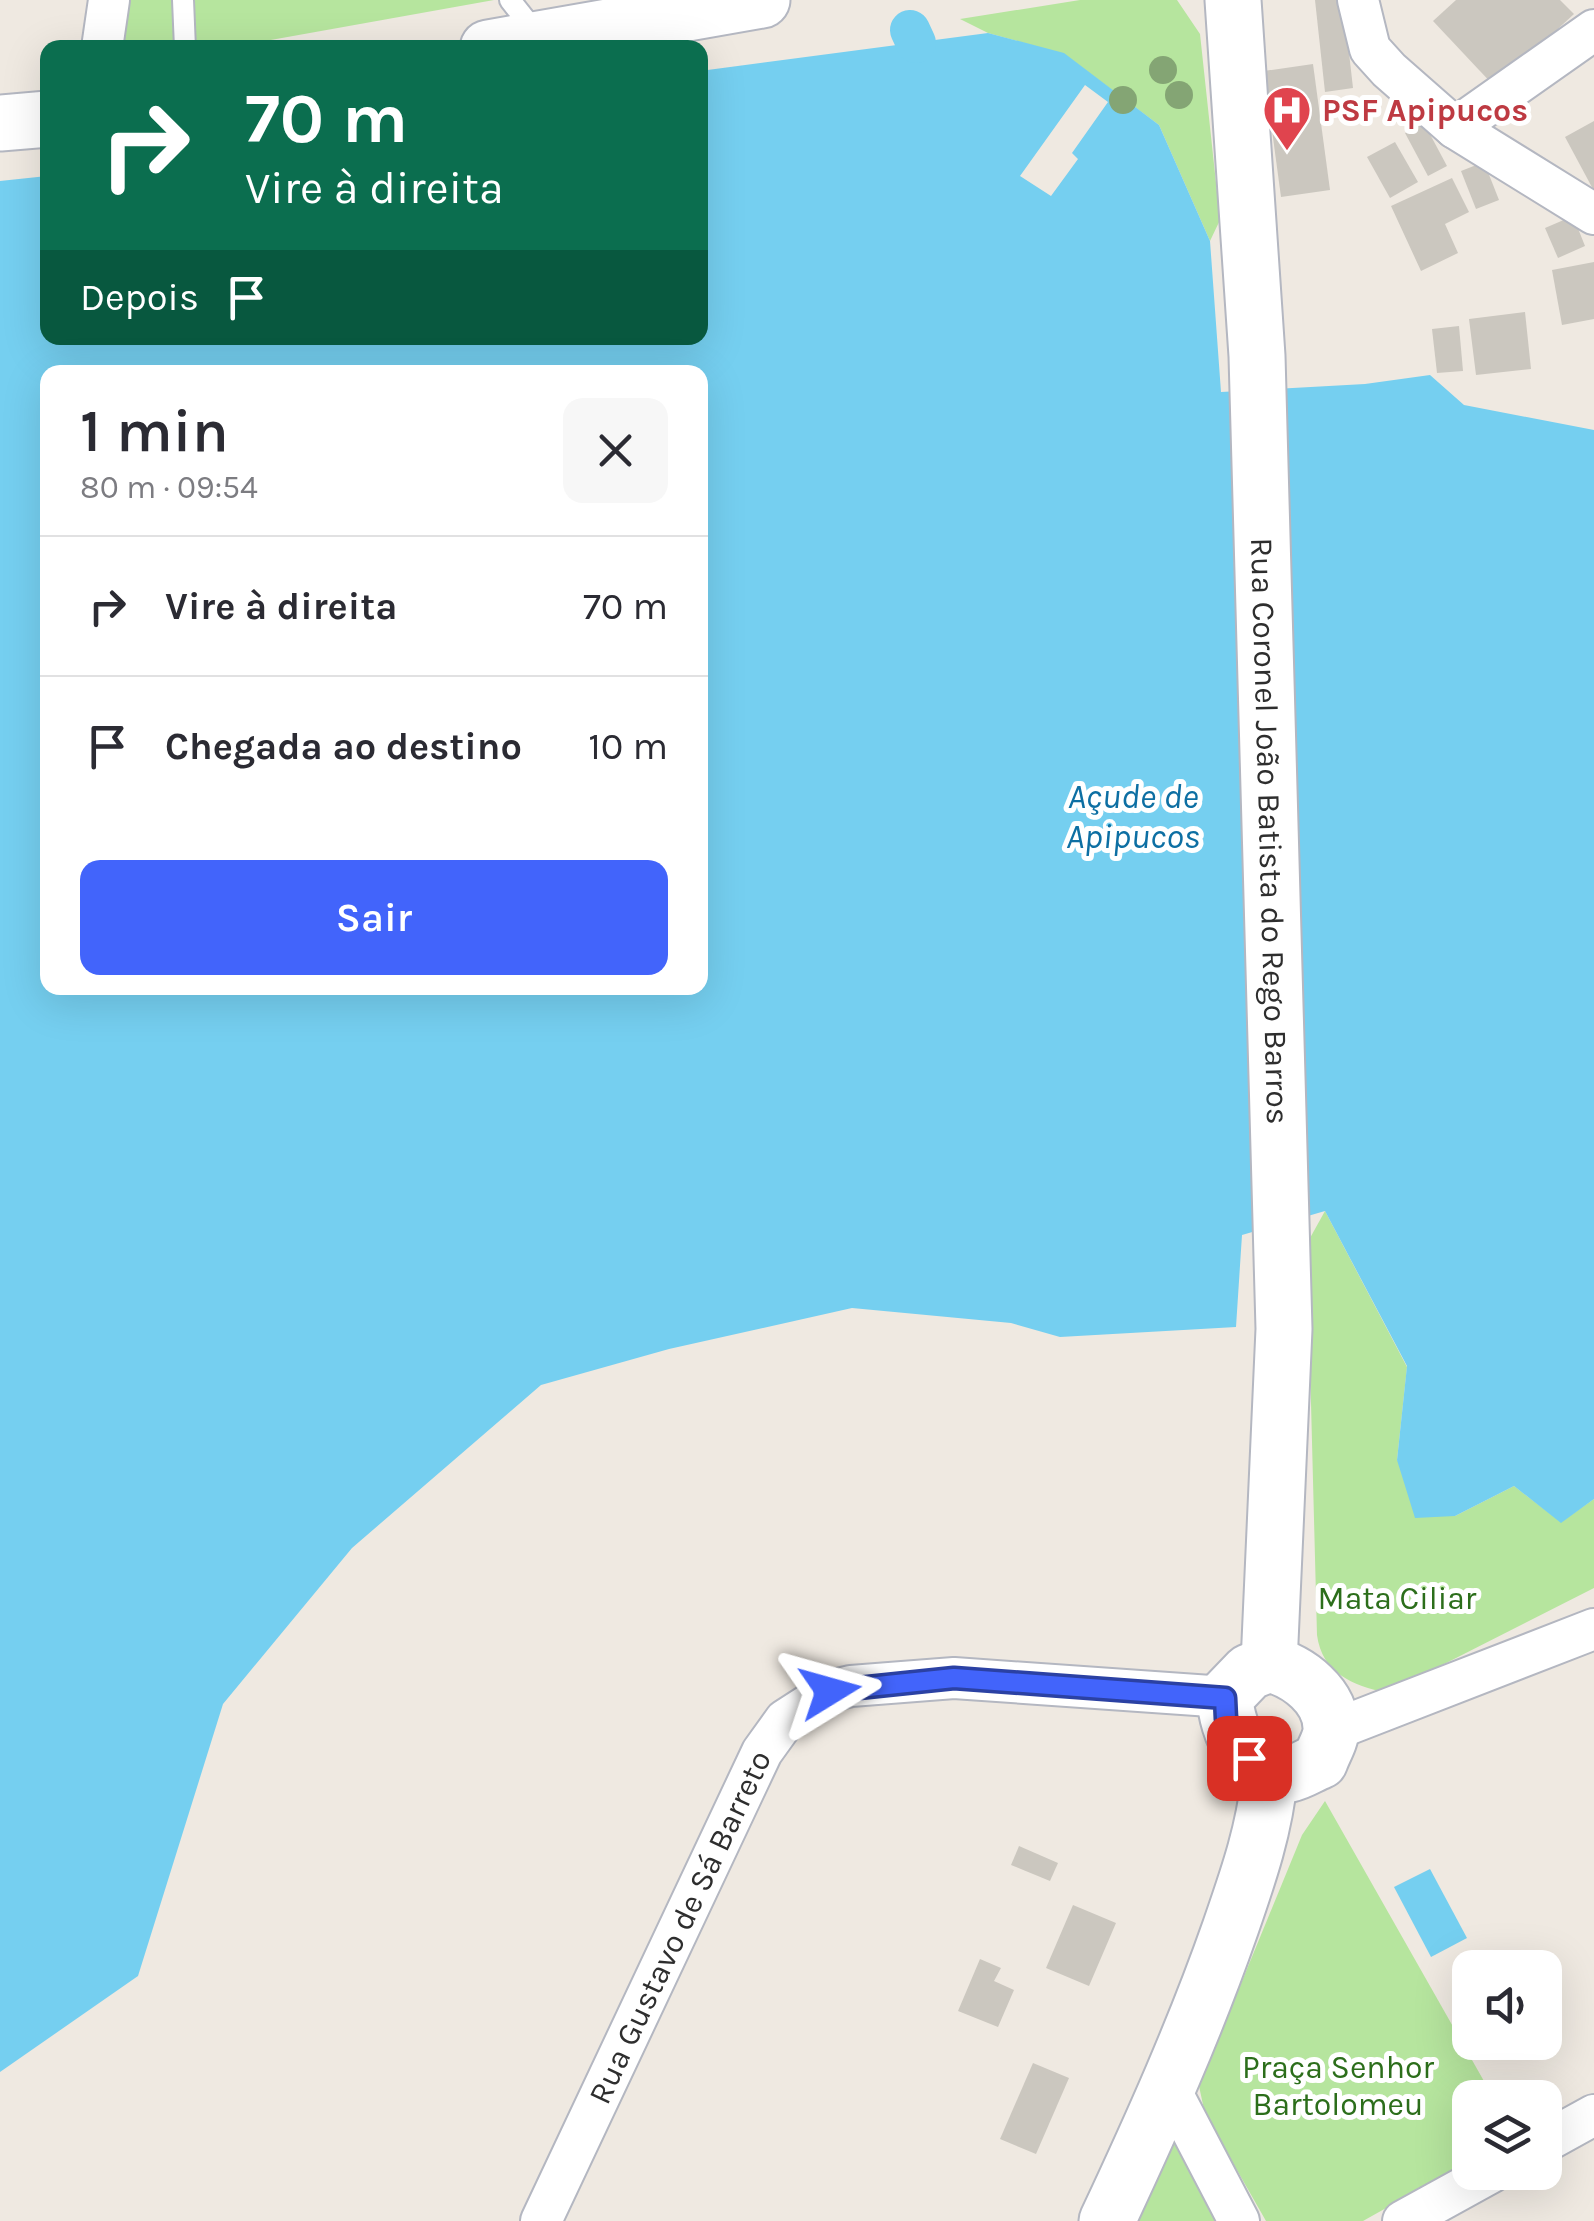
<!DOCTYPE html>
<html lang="pt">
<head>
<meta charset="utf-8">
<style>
	:root { --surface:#fff; --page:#f7f7f7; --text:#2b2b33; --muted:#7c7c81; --line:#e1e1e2; --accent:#4264fb }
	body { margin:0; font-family:Karla,sans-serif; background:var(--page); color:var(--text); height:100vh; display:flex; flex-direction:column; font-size:38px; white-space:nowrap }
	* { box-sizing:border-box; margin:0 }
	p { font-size:32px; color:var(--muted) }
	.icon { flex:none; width:55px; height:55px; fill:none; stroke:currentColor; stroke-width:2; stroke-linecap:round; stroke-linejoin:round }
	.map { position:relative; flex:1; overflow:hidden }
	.details { position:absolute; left:40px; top:365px; width:668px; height:630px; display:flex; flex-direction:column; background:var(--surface); border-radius:20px; box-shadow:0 10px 40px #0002 }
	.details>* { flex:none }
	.guide { position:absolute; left:40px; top:40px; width:668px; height:305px; border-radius:20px; box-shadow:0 10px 40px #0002; background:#0b6e4f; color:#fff; overflow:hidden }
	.controls { position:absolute; left:1452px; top:1950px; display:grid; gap:20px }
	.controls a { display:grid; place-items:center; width:110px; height:110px; border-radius:20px; background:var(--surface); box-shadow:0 10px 40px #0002; font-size:50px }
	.pin { position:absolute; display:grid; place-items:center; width:85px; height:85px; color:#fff; margin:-42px; border-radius:20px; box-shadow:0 5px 15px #0006 }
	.me { position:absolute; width:110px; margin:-55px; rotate:82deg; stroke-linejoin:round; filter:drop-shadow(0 0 8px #0008) }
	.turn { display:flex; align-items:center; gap:35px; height:210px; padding:0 40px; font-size:45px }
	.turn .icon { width:130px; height:130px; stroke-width:2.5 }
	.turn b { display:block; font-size:70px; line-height:85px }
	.then { display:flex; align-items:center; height:95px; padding:0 40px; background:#0003; gap:20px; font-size:38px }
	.round { display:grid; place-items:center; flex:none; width:105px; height:105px; border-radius:20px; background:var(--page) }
	.summary { display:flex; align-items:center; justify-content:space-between; height:170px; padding:0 40px }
	h1 { font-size:60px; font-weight:600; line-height:75px }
	.action { display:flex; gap:20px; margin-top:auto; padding:20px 40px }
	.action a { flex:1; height:115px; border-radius:20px; background:var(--accent); color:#fff; font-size:40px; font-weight:600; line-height:115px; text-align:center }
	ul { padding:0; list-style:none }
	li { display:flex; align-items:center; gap:30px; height:140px; padding:0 40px; border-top:2px solid var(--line) }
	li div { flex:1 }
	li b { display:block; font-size:38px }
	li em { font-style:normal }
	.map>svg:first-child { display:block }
</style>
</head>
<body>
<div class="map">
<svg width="1594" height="2221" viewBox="0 0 1594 2221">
	<rect width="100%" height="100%" fill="#efe9e1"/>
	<g fill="#b6e59e">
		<polygon points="120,0 494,0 231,47 114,48"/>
		<polygon points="1080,0 1177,0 1200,34 1220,220 1210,241 1159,125 1064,54 988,33 960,19"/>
		<path d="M1325 1211 1407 1367 1397 1460 1455 1516 1514 1486 1561 1522 1594 1499V1588L1387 1693C1352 1685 1322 1673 1317 1635L1308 1287 1310 1238Z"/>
		<polygon points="1325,1801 1493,2097 1470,2098 1470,2161 1363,2221 1266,2221 1205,2114 1199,2086 1302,1835"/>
		<polygon points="1162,2103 1227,2221 1107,2221"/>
	</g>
	<g fill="#75cff0" fill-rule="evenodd">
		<path d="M988 33 1064 53 1159 125 1210 241 1221 392 1365 384 1430 375 1464 405 1594 430V1499L1561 1523 1514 1486 1455 1516 1415 1518 1397 1460 1407 1366 1325 1211 1242 1235 1236 1327 1060 1337 1011 1323 852 1308 669 1349 541 1385 352 1548 223 1704 138 1976 0 2072V181L47 176 48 338H700V71ZM48 372H700V988H48Z"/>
		<polygon points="1430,1869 1467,1938 1431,1957 1394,1887"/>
	</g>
	<polygon fill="#efe9e1" points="1085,85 1108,102 1072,153 1078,159 1051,196 1020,176"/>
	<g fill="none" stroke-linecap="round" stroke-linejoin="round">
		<polyline stroke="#75cff0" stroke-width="40" points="910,30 916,43"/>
	</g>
	<g fill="#cbc7bf">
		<polygon points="1315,0 1343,0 1353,88 1325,92"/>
		<polygon points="1456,0 1560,0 1574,14 1495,87 1433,21"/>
		<polygon points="1313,64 1330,190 1281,197 1264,71"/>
		<polygon points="1594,121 1594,191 1565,137"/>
		<polygon points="1424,123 1447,166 1428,176 1405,133"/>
		<polygon points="1395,142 1418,182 1390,198 1367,157"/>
		<polygon points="1484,162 1499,200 1476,209 1461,171"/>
		<polygon points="1452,178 1469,212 1445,224 1458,253 1421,271 1391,206"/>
		<polygon points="1573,216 1585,246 1558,258 1545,228"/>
		<polygon points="1594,262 1594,319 1562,325 1552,270"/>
		<polygon points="1525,312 1531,369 1476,375 1469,319"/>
		<polygon points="1459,326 1463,371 1437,373 1432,329"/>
		<polygon points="1019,1846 1058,1863 1050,1881 1011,1865"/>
		<polygon points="1073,1905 1116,1923 1089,1986 1046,1968"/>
		<polygon points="980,1959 1001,1968 994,1981 1014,1990 998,2027 958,2011"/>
		<polygon points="1033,2063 1069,2078 1036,2154 1000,2139"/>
	</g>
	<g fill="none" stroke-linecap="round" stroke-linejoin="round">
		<g stroke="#b4b7c1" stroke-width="24">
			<g id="lane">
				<polyline points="183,0 185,48"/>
				<polyline points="510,0 536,33"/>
			</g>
		</g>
		<g stroke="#b4b7c1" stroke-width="44">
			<g id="street">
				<polyline points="1358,0 1370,49 1389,70 1455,128 1594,214"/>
				<polyline points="102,48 109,0"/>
				<polyline points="1455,128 1594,30"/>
				<polyline points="1331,1731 1594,1629"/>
				<polyline points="1169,2087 1239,2221"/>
				<polyline points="1545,2142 1594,2115"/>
				<path id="s1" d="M541 2221 762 1752 785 1720 830 1691 851 1686 954 1678 1225 1697"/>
				<polyline points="1403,2221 1492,2172"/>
			</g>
		</g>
		<g stroke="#b4b7c1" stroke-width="59">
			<g id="secondary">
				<path id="s2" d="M1233 0 1257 356 1284 1329 1269 1664"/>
				<polyline points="488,48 762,0"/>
				<polyline points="0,123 48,119"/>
				<path d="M1269 1664C1298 1671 1332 1696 1331 1730 1331 1739 1323 1752 1320 1761 1310 1765 1300 1772 1290 1774 1249 1783 1226 1729 1225 1697L1249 1672Z"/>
				<path d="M1107 2221C1152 2125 1195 2029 1230 1929 1248 1877 1265 1829 1270 1773"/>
			</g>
		</g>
		<use href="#lane" stroke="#fff" stroke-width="20"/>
		<use href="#street" stroke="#fff" stroke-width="40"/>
		<use href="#secondary" stroke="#fff" stroke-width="55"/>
	</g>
	<g fill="#84a574">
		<circle cx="1163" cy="70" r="14"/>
		<circle cx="1179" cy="95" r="14"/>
		<circle cx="1123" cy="100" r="14"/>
	</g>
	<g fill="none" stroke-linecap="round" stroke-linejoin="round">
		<g stroke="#2b41a3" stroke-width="25">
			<polyline id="route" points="830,1691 954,1678 1225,1698 1226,1719 1249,1758"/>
		</g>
		<use href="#route" stroke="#4264fb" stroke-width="18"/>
	</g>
	<defs>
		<g id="hospital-pin" transform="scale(2.5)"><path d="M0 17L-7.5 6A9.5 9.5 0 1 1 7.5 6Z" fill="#e0444e" stroke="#fff"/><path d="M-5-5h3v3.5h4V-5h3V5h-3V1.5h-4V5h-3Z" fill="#fff"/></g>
	</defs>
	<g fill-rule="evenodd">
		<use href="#hospital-pin" x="1287" y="110"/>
	</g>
	<g text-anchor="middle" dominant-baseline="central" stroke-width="10" stroke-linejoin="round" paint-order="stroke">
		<g font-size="32" font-weight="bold" fill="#be3a42" stroke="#fff" text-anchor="start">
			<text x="1322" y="110">PSF Apipucos</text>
		</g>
		<g font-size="32" fill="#2e2e2e" stroke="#fff">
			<text stroke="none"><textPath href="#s2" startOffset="832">Rua Coronel João Batista do Rego Barros</textPath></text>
			<text stroke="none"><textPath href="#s1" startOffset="325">Rua Gustavo de Sá Barreto</textPath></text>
		</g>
		<g font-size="32" fill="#2c6e1b" stroke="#fff">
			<text x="1397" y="1598">Mata Ciliar</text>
			<text x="1338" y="2067">Praça Senhor<tspan x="1338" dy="37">Bartolomeu</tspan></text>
		</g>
		<g font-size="35" font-style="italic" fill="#0d6fa3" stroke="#fff">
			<text x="1133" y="796">Açude de<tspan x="1133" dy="40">Apipucos</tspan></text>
		</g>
	</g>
</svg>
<div class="controls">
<a><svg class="icon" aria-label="sound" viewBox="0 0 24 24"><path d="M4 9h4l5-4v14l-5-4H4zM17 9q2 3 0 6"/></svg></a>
<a><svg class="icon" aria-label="layers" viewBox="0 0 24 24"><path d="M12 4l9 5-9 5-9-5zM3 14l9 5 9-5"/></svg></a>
</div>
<div class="pin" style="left:1249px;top:1758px;background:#d93025"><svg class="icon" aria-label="arrive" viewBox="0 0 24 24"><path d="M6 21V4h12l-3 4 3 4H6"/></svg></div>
<svg class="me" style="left:830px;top:1691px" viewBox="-20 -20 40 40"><path d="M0-17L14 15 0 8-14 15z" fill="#4264fb" stroke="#fff" stroke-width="4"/></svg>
<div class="guide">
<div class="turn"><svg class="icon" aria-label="right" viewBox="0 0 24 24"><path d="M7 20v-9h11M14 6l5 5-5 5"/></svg><div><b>70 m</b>Vire à direita</div></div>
<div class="then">Depois<svg class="icon" aria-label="arrive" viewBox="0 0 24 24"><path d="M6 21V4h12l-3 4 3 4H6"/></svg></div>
</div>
<section class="details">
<div class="summary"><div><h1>1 min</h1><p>80 m · 09:54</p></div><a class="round"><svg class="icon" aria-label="close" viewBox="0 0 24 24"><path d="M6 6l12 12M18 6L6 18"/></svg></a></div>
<ul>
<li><svg class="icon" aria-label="right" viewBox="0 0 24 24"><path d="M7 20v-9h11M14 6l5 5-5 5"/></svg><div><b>Vire à direita</b></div><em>70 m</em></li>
<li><svg class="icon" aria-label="arrive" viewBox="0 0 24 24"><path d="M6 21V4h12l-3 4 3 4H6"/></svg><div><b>Chegada ao destino</b></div><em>10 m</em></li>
</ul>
<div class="action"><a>Sair</a></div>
</section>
</div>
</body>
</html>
